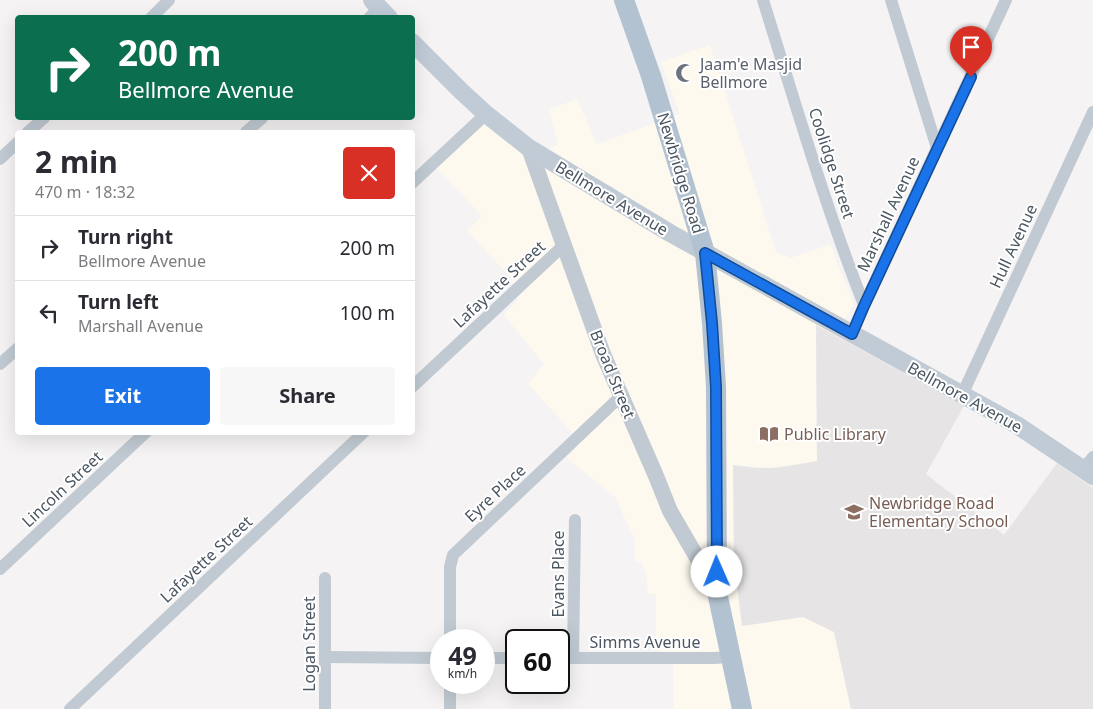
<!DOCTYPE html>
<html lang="en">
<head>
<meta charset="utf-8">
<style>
	:root { --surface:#fff; --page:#f7f7f7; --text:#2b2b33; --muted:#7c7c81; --line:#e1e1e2; --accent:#1a73e8 }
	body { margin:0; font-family:"Noto Sans",sans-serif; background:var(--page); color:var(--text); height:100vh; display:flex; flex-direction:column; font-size:19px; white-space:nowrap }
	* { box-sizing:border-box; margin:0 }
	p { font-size:16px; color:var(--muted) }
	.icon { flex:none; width:28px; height:28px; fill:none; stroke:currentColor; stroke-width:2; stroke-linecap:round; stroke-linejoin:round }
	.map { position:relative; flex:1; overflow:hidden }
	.drawer { position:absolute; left:15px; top:130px; width:400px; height:305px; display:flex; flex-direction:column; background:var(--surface); border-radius:5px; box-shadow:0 5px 20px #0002 }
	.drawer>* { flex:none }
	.top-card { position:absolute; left:15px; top:15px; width:400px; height:105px; border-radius:5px; box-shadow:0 5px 20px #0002; background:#0b6e4f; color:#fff; overflow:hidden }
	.speed { position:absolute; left:430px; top:629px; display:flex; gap:10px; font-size:25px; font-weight:700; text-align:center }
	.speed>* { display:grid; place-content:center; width:65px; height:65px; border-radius:50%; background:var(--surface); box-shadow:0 5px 20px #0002; line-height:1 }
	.speed small { font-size:12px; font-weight:400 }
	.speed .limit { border:2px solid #111; border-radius:8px; background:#fff; color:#111 }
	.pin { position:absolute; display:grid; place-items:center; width:42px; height:42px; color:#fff; margin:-51px -21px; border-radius:50% 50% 50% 0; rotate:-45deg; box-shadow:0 0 5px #0007 }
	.pin .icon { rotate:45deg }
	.me { position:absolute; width:55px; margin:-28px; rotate:359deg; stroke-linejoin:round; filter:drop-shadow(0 0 4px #0008) }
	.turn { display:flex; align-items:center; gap:18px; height:105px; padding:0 20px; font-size:22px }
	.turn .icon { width:65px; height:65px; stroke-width:2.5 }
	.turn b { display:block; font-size:35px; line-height:42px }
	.round { display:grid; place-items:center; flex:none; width:52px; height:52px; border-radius:5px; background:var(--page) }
	.summary { display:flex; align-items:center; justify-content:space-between; height:85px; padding:0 20px }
	h1 { font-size:30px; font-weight:700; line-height:38px }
	.cta { display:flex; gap:10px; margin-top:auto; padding:10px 20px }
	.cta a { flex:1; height:58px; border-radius:5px; background:var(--accent); color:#fff; font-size:20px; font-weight:700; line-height:58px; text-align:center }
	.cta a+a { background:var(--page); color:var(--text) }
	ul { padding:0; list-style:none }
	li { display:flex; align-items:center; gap:15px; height:65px; padding:0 20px; border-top:1px solid var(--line) }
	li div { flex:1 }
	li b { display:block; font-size:19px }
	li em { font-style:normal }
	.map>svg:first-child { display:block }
</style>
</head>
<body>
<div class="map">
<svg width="1093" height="709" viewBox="0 0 1093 709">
	<rect width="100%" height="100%" fill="#f5f3f3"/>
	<polygon fill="#fdf9ef" points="710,45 776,252 791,258 830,244 854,305 834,335 816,325 817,461 772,468 733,465 734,561 742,626 803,617 834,632 851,709 674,709 673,664 656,647 656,594 648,594 646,573 641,562 635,561 635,540 615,497 567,458 581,442 528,384 544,364 504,315 518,300 511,278 467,230 482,216 434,165 487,117 538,156 558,144 549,109 577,99 597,144 680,114 661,62"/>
	<polygon fill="#e6e4e5" points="816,325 964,406 926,474 1004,535 1057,463 1093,488 1093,709 851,709 834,632 803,617 742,626 734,561 733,465 756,468 772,468 789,466 817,461"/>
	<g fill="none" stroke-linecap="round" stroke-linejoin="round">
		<g stroke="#c1cad2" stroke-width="12">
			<path d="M763 0C795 102 825 206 864 305"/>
			<polyline points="891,0 937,148"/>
			<polyline points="151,18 169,0"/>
			<polyline points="369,18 379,8"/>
			<polyline points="28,132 44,118"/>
			<polyline points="246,132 262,118"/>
			<polyline points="0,159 18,142"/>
			<polyline points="412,183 486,114"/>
			<polyline points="852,334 864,305 1006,0"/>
			<polyline points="0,364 18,348"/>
			<polyline points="412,387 564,245"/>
			<polyline points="962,395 1093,112"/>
			<polyline points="1083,469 1093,457"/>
			<polyline points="0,569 146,432"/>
			<polyline points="450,640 450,567 453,555 621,396"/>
			<polyline points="325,657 441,658"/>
			<polyline points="484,658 516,658"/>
			<polyline points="559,658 714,658 731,657"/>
			<polyline points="573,658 575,520"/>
			<polyline points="70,709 364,432"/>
			<polyline points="325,709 325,578"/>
			<polyline points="450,709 450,682"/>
		</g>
		<polyline stroke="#c1cad2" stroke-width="16" points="529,148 603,354 656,476 670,511 717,592"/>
		<g stroke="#c1cbd6" stroke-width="18">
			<polyline points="372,0 389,18"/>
			<polyline points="412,42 461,91 486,114 529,148 670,233 1017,425 1093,476"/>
		</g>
		<polyline stroke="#b3c2d1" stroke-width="20" points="624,0 651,76 705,253 712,323 716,387 717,592 742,709"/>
	</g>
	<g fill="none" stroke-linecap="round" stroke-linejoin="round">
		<g stroke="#114b97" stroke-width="12">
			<polyline id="route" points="717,572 716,387 712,323 705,253 852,334 864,306 971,77"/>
		</g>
		<use href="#route" stroke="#1a73e8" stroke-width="9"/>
	</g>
	<defs>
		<g id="mosque-bare" transform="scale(1.5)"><path d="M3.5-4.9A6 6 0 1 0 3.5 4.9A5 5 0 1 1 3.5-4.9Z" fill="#6b7280" stroke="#fff" stroke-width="2.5" paint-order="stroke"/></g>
		<g id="library-bare" transform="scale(1.5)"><path d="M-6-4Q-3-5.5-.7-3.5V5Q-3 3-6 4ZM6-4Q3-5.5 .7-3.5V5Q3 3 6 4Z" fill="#8d6e63" stroke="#fff" stroke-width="2.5" paint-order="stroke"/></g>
		<g id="school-bare" transform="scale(1.5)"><path d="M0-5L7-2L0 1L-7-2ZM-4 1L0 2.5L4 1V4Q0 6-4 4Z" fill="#8d6e63" stroke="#fff" stroke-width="2.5" paint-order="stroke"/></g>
	</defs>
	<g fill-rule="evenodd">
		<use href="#mosque-bare" x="685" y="73"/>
		<use href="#library-bare" x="769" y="434"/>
		<use href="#school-bare" x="854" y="512"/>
	</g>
	<g text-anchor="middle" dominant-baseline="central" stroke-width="4" stroke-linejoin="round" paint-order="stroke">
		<g font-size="16" fill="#5b616d" stroke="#fff" text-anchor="start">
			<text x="700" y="64">Jaam'e Masjid<tspan x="700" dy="18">Bellmore</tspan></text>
		</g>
		<g font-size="16" fill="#4a5661" stroke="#fff">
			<text transform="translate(832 163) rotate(72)">Coolidge Street</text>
			<text transform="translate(681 173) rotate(73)">Newbridge Road</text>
			<text transform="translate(612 198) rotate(31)">Bellmore Avenue</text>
			<text transform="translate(888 214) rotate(-65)">Marshall Avenue</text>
			<text transform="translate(1013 246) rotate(-65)">Hull Avenue</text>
			<text transform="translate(499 284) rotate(-43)">Lafayette Street</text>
			<text transform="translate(613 374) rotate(68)">Broad Street</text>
			<text transform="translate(965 397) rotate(29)">Bellmore Avenue</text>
			<text transform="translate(62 489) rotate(-43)">Lincoln Street</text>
			<text transform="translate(495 493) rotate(-43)">Eyre Place</text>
			<text transform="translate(206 559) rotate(-43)">Lafayette Street</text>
			<text transform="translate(558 574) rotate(-90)">Evans Place</text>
			<text x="645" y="642">Simms Avenue</text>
			<text transform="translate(309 644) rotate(-90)">Logan Street</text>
		</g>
		<g font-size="16" fill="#785e54" stroke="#fff" text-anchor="start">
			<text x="784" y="434">Public Library</text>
			<text x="869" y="503">Newbridge Road<tspan x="869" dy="18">Elementary School</tspan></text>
		</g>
	</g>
</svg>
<div class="speed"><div>49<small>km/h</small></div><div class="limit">60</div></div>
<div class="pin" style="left:971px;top:77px;background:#d93025"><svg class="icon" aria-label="arrive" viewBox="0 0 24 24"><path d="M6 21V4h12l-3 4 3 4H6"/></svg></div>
<svg class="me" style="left:717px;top:572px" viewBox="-20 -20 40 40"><circle r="19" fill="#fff"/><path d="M0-13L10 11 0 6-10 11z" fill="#1a73e8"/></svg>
<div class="top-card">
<div class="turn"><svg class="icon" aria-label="right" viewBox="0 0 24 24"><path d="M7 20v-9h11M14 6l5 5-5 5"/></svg><div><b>200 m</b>Bellmore Avenue</div></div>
</div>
<section class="drawer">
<div class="summary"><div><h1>2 min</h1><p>470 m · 18:32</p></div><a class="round" style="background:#d93025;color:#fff"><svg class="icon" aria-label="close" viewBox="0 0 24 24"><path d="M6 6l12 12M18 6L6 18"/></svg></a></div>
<ul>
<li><svg class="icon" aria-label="right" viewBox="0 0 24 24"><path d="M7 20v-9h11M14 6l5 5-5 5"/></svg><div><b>Turn right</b><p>Bellmore Avenue</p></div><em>200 m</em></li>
<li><svg class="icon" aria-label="left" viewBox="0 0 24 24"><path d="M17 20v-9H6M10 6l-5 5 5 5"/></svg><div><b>Turn left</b><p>Marshall Avenue</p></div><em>100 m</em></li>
</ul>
<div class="cta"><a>Exit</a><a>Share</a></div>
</section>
</div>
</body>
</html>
